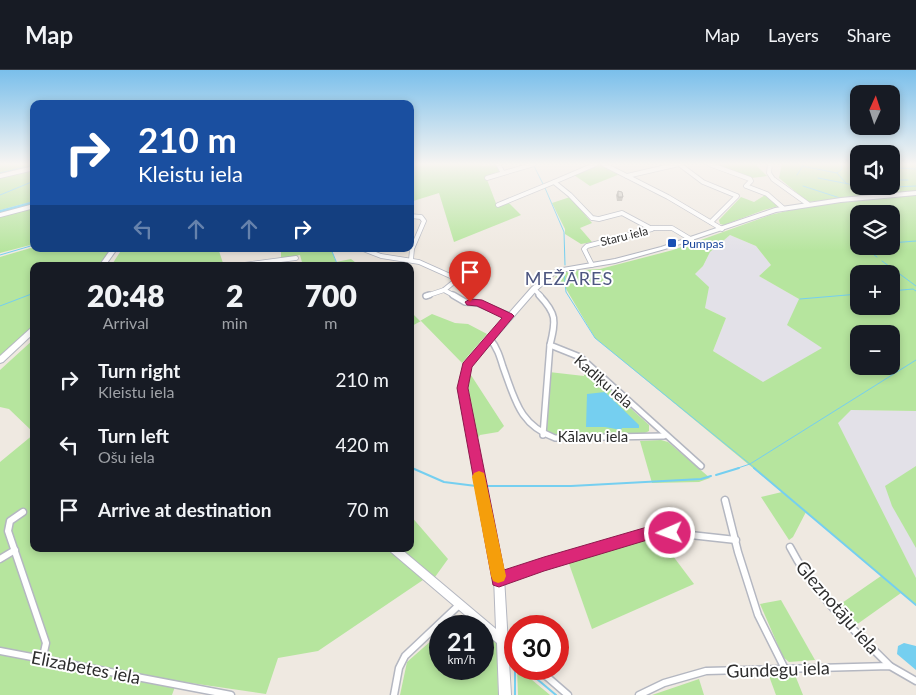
<!DOCTYPE html>
<html lang="en">
<head>
<meta charset="utf-8">
<style>
	:root { --surface:#171b24; --page:#20242c; --text:#f1f3f6; --muted:#9ea1a6; --line:#363941 }
	body { margin:0; font-family:Lato,sans-serif; background:var(--page); color:var(--text); height:100vh; display:flex; flex-direction:column; font-size:19px; white-space:nowrap }
	* { box-sizing:border-box; margin:0 }
	p { font-size:16px; color:var(--muted) }
	.icon { flex:none; width:28px; height:28px; fill:none; stroke:currentColor; stroke-width:2; stroke-linecap:round; stroke-linejoin:round }
	.map { position:relative; flex:1; overflow:hidden }
	.side { position:absolute; left:30px; top:192px; width:384px; height:290px; display:flex; flex-direction:column; background:var(--surface); border-radius:10px; box-shadow:0 2px 8px #0003 }
	.side>* { flex:none }
	.hud { position:absolute; left:30px; top:30px; width:384px; height:152px; border-radius:10px; box-shadow:0 2px 8px #0003; background:#1a4fa0; color:#fff; overflow:hidden }
	.needle { width:32px; rotate:3deg }
	.tools { position:absolute; left:850px; top:15px; display:grid; gap:10px }
	.tools a { display:grid; place-items:center; width:50px; height:50px; border-radius:10px; background:var(--surface); box-shadow:0 2px 8px #0003; font-size:25px }
	.speed { position:absolute; left:429px; top:545px; display:flex; gap:10px; font-size:25px; font-weight:700; text-align:center }
	.speed>* { display:grid; place-content:center; width:65px; height:65px; border-radius:50%; background:var(--surface); box-shadow:0 2px 8px #0003; line-height:1 }
	.speed small { font-size:12px; font-weight:400 }
	.speed .limit { border:8px solid #d22; background:#fff; color:#111 }
	.pin { position:absolute; display:grid; place-items:center; width:42px; height:42px; color:#fff; margin:-51px -21px; border-radius:50% 50% 50% 0; rotate:-45deg; box-shadow:0 0 5px #0007 }
	.pin .icon { rotate:45deg }
	.me { position:absolute; width:55px; margin:-28px; rotate:268deg; stroke-linejoin:round; filter:drop-shadow(0 0 4px #0008) }
	.turn { display:flex; align-items:center; gap:18px; height:105px; padding:0 25px; font-size:22px }
	.turn .icon { width:65px; height:65px; stroke-width:2.5 }
	.turn b { display:block; font-size:35px; line-height:42px }
	.lanes { display:flex; align-items:center; height:48px; padding:0 25px; background:#0003; justify-content:center; gap:25px; direction:ltr }
	.lanes .off { opacity:.35 }
	.eta { display:flex; justify-content:space-evenly; align-items:center; height:85px; text-align:center }
	.eta b { font-size:30px; font-weight:800; line-height:35px }
	ul { padding:0; list-style:none }
	li { display:flex; align-items:center; gap:15px; height:65px; padding:0 25px }
	li div { flex:1 }
	li b { display:block; font-size:19px }
	li em { font-style:normal }
	header { display:flex; align-items:center; gap:30px; box-sizing:border-box; height:70px; padding:0 25px; background:var(--surface); border-bottom:1px solid var(--line) }
	header strong { font-size:24px }
	nav { display:flex; gap:28px; margin-inline-start:auto; font-size:18px }
	.map>svg:first-child { display:block }
</style>
</head>
<body>
<header>
<strong>Map</strong>
<nav><a>Map</a><a>Layers</a><a>Share</a></nav>
</header>
<div class="map">
<svg width="916" height="625" viewBox="0 0 916 625">
	<rect width="100%" height="100%" fill="#efe9e1"/>
	<g fill="#e3e1e8">
		<polygon points="730,165 756,176 771,195 759,206 799,229 823,278 763,313 713,281 726,248 705,238 706,231 695,204 703,196 710,182"/>
		<polygon points="851,340 916,341 916,508 837,353"/>
	</g>
	<g fill="#b6e59e" fill-rule="evenodd">
		<polygon points="0,94 34,94 34,131 0,140"/>
		<polygon points="410,94 481,94 482,96 497,95 500,102 486,107 497,136 508,132 521,145 454,172 439,123 410,132"/>
		<polygon points="599,94 620,104 590,116 574,105"/>
		<polygon points="713,94 755,94 767,106 751,108"/>
		<polygon points="782,94 859,94 859,116 891,116 891,94 916,94 916,121 808,132 779,108"/>
		<polygon points="765,125 779,136 764,140 724,155 720,154 719,150 741,127 754,132"/>
		<path d="M916 125V341L851 340 838 353 916 508V535L901 523 856 555 839 535 881 506 806 442 793 467 789 470 761 427 782 422 595 268 565 217 555 207 568 201 600 199 673 180 770 145 812 135ZM859 144H891V176H859ZM730 165 756 176 771 195 759 206 799 229 787 255 822 278 763 312 713 281 726 248 705 238 709 217 695 204 703 196 710 182ZM859 204H891V236H859ZM859 264H891V296H859Z"/>
		<polygon points="570,127 592,153 580,158 592,172 581,174 565,164 565,159 552,133"/>
		<polygon points="34,138 34,174 0,183 0,147"/>
		<polygon points="34,177 111,179 99,196 34,196 34,257 0,288 0,187"/>
		<polygon points="122,179 205,179 219,181 224,196 111,196"/>
		<polygon points="281,179 331,179 336,192 351,189 360,196 303,196 300,185 281,188"/>
		<polygon points="410,241 420,251 432,244 455,253 468,254 487,264 462,293 421,251 410,257"/>
		<polygon points="34,269 34,363 9,339 0,337 0,300"/>
		<polygon points="584,296 649,355 649,361 645,363 554,365 547,363 545,358 549,302 584,306"/>
		<polygon points="469,302 504,356 498,362 480,365 476,371 468,314"/>
		<polygon points="34,364 34,479 410,479 410,445 448,489 435,507 428,501 423,510 318,581 278,588 266,624 177,611 172,625 0,625 0,392"/>
		<polygon points="661,370 668,372 710,408 699,412 652,413 640,371"/>
		<polygon points="916,396 916,478 892,436 885,416"/>
		<polygon points="658,466 694,514 592,559 568,491"/>
		<polygon points="781,530 815,590 789,592 783,587 760,534"/>
		<polygon points="483,562 497,574 498,625 400,625 407,592 440,563 440,599 482,599"/>
		<polygon points="517,599 519,599 550,625 518,625"/>
		<polygon points="795,605 803,625 776,625 769,606"/>
		<polygon points="699,609 704,625 652,625"/>
	</g>
	<g fill="#75cff0">
		<polygon points="605,322 639,355 639,358 622,358 621,360 605,357 586,357 587,324"/>
		<polygon points="904,573 916,576 916,600 897,584 898,576"/>
	</g>
	<g fill="none" stroke-linecap="round" stroke-linejoin="round">
		<g stroke="#75cff0" stroke-width="1">
			<polyline points="844,94 859,96"/>
			<polyline points="534,96 543,114"/>
			<polyline points="802,96 837,103 842,99 841,94"/>
			<polyline points="891,100 898,98 916,99"/>
			<polyline points="0,103 34,95"/>
			<polyline points="837,103 846,113"/>
			<polyline points="797,105 804,94"/>
			<polyline points="818,108 859,116"/>
			<polyline points="891,110 908,110"/>
			<polyline points="803,116 840,128"/>
			<polyline points="862,116 874,118 916,116"/>
			<polyline points="545,118 564,162 565,195"/>
			<polyline points="0,125 34,111"/>
			<polyline points="891,173 916,171"/>
			<polyline points="871,176 870,182 877,187"/>
			<polyline points="205,179 219,181"/>
			<polyline points="331,179 338,196"/>
			<polyline points="0,185 34,175"/>
			<polyline points="882,191 916,216"/>
			<polyline points="564,202 566,222 595,268 756,399"/>
			<polyline points="891,221 913,219 916,221"/>
			<polyline points="800,229 859,224"/>
			<polyline points="0,236 34,223"/>
			<polyline points="410,397 414,399"/>
			<polyline points="735,399 750,394 916,290"/>
		</g>
		<g stroke="#75cff0" stroke-width="2">
			<polyline points="412,398 444,412 476,416"/>
			<polyline points="754,398 916,535"/>
			<polyline points="716,405 739,398"/>
			<polyline points="485,416 571,416 701,409 711,406"/>
			<polyline points="515,590 515,625"/>
			<polyline points="525,599 556,625"/>
		</g>
		<polyline stroke="#75cff0" stroke-width="4" points="0,142 34,133"/>
		<g stroke="#b4b7c1" stroke-width="5.5">
			<g id="street-far2">
				<polyline points="498,94 503,103"/>
				<polyline points="603,94 668,127 722,159"/>
				<polyline points="709,94 750,109 751,111 746,116 767,124 783,138"/>
				<polyline points="770,94 769,103 773,109 808,134"/>
				<polyline points="0,106 34,98"/>
				<polyline points="627,106 679,94 703,112 737,126 711,152"/>
				<polyline points="487,108 534,94"/>
				<polyline points="554,112 596,94"/>
				<polyline points="498,135 554,112 570,125 592,148 599,149 622,143 650,158 672,158 692,170"/>
				<polyline points="0,145 34,136"/>
				<polyline points="410,146 421,147 424,151 412,179 411,190"/>
				<polyline points="363,179 381,186 419,192 457,209"/>
				<polyline points="592,195 584,179 587,176 652,159"/>
				<polyline points="236,196 296,188"/>
				<polyline points="534,219 541,226"/>
				<polyline points="444,220 476,194"/>
				<polyline points="426,226 444,220 455,226"/>
			</g>
		</g>
		<g stroke="#b4b7c1" stroke-width="8">
			<g id="street-far1">
				<polyline points="453,225 465,232 478,233 509,246"/>
				<path d="M539 225C557 244 556 250 550 275L580 287 701 396"/>
				<polyline points="426,226 429,225"/>
				<path d="M490 269C497 277 500 287 503 297 515 329 519 355 555 368L664 366"/>
				<polyline points="543,365 550,275"/>
			</g>
		</g>
		<g stroke="#b4b7c1" stroke-width="9">
			<g id="street">
				<polyline points="725,430 738,482 758,545 785,599"/>
				<polyline points="23,442 10,451 8,461 46,573 44,582 39,589"/>
				<path d="M790 477C814 524 853 559 890 596"/>
				<polyline points="0,489 15,480"/>
				<polyline points="499,510 544,494 654,461 736,470"/>
				<polyline points="503,571 515,580"/>
				<polyline points="0,581 231,625"/>
				<polyline points="538,599 568,625"/>
				<polyline points="394,625 399,598 405,586 459,535"/>
				<polyline points="639,625 664,613 706,601 890,596 916,611"/>
			</g>
		</g>
		<g stroke="#b4b7c1" stroke-width="2">
			<g id="secondary">
				<polygon points="916,121 916,125 841,132 776,142 665,179 615,193 561,202 554,205 536,221 470,297 466,319 504,507 511,625 499,625 497,573 482,560 482,556 478,556 391,482 389,479 401,479 496,559 494,507 458,319 464,294 532,217 550,203 557,199 615,189 661,177 775,138 841,128"/>
				<polygon points="111,179 117,179 105,196 99,196"/>
				<polygon points="32,257 34,257 34,263 3,292 0,293 0,286"/>
			</g>
		</g>
		<use href="#street-far2" stroke="#fff" stroke-width="4"/>
		<use href="#street-far1" stroke="#fff" stroke-width="5"/>
		<use href="#street" stroke="#fff" stroke-width="6"/>
		<use href="#secondary" fill="#fff" fill-rule="evenodd"/>
	</g>
	<polygon fill="#afaba4" points="618,121 623,127 622,131 617,131 616,125"/>
	<polygon fill="#cbc7bf" stroke="#8e8b86" points="618,121 622,122 623,127 618,127"/>
	<linearGradient id="sky" x2="0" y2="1"><stop stop-color="#7abfeb"/><stop offset="0.52" stop-color="#f8f5f2"/><stop offset="1" stop-color="#f8f5f2" stop-opacity="0"/></linearGradient>
	<rect width="916" height="181" fill="url(#sky)"/>
	<polygon fill="#db2777" stroke="#8e194d" points="470,229 482,230 512,244 514,246 472,297 468,318 504,500 544,487 654,455 675,458 677,463 675,468 670,470 654,468 544,501 499,517 493,515 457,318 463,293 502,248 477,236 467,235 465,232"/>
	<polygon fill="#f59e0b" points="479,401 484,403 485,407 506,506 504,511 498,513 493,511 491,506 472,407 474,403"/>
	<rect fill="#1a4fb4" stroke="#fff" stroke-width="2" x="667" y="168" width="10" height="10" rx="2.5"/>
	<g text-anchor="middle" dominant-baseline="central" stroke-width="4" stroke-linejoin="round" paint-order="stroke">
		<g font-size="12" fill="#2e2e2e" stroke="#fff">
			<text transform="translate(624 166) rotate(-14)">Staru iela</text>
		</g>
		<g font-size="12" fill="#164399" stroke="#fff" text-anchor="start">
			<text x="682" y="173">Pumpas</text>
		</g>
		<g font-size="15" fill="#2e2e2e" stroke="#fff">
			<text transform="translate(604 311) rotate(41)">Kadiķu iela</text>
			<text x="593" y="366">Kālavu iela</text>
		</g>
		<g font-size="18" letter-spacing="1" fill="#4d5680" stroke="#fff">
			<text x="569" y="208">MEŽĀRES</text>
		</g>
		<g font-size="18" fill="#2e2e2e" stroke="#fff">
			<text transform="translate(838 537) rotate(49)">Gleznotāju iela</text>
			<text transform="translate(86 597) rotate(11)">Elizabetes iela</text>
			<text transform="translate(778 599) rotate(-2)">Gundegu iela</text>
		</g>
	</g>
</svg>
<div class="tools">
<a><svg class="needle" viewBox="-14 -14 28 28"><path d="M0-13l5 13h-10z" fill="#e53935"/><path d="M0 13l5-13h-10z" fill="#9ea1a6"/></svg></a>
<a><svg class="icon" aria-label="sound" viewBox="0 0 24 24"><path d="M4 9h4l5-4v14l-5-4H4zM17 9q2 3 0 6"/></svg></a>
<a><svg class="icon" aria-label="layers" viewBox="0 0 24 24"><path d="M12 4l9 5-9 5-9-5zM3 14l9 5 9-5"/></svg></a>
<a>+</a>
<a>−</a>
</div>
<div class="speed"><div>21<small>km/h</small></div><div class="limit">30</div></div>
<div class="pin" style="left:470px;top:232px;background:#d93025"><svg class="icon" aria-label="arrive" viewBox="0 0 24 24"><path d="M6 21V4h12l-3 4 3 4H6"/></svg></div>
<svg class="me" style="left:670px;top:463px" viewBox="-20 -20 40 40"><circle r="17" fill="#db2777" stroke="#fff" stroke-width="3"/><path d="M0-11L8 9 0 5-8 9z" fill="#fff"/></svg>
<div class="hud">
<div class="turn"><svg class="icon" aria-label="right" viewBox="0 0 24 24"><path d="M7 20v-9h11M14 6l5 5-5 5"/></svg><div><b>210 m</b>Kleistu iela</div></div>
<div class="lanes"><svg class="icon off" aria-label="left" viewBox="0 0 24 24"><path d="M17 20v-9H6M10 6l-5 5 5 5"/></svg><svg class="icon off" aria-label="ahead" viewBox="0 0 24 24"><path d="M12 20V5M6 11l6-6 6 6"/></svg><svg class="icon off" aria-label="ahead" viewBox="0 0 24 24"><path d="M12 20V5M6 11l6-6 6 6"/></svg><svg class="icon" aria-label="right" viewBox="0 0 24 24"><path d="M7 20v-9h11M14 6l5 5-5 5"/></svg></div>
</div>
<section class="side">
<div class="eta">
<div><b>20:48</b><p>Arrival</p></div>
<div><b>2</b><p>min</p></div>
<div><b>700</b><p>m</p></div>
</div>
<ul>
<li><svg class="icon" aria-label="right" viewBox="0 0 24 24"><path d="M7 20v-9h11M14 6l5 5-5 5"/></svg><div><b>Turn right</b><p>Kleistu iela</p></div><em>210 m</em></li>
<li><svg class="icon" aria-label="left" viewBox="0 0 24 24"><path d="M17 20v-9H6M10 6l-5 5 5 5"/></svg><div><b>Turn left</b><p>Ošu iela</p></div><em>420 m</em></li>
<li><svg class="icon" aria-label="arrive" viewBox="0 0 24 24"><path d="M6 21V4h12l-3 4 3 4H6"/></svg><div><b>Arrive at destination</b></div><em>70 m</em></li>
</ul>
</section>
</div>
</body>
</html>
